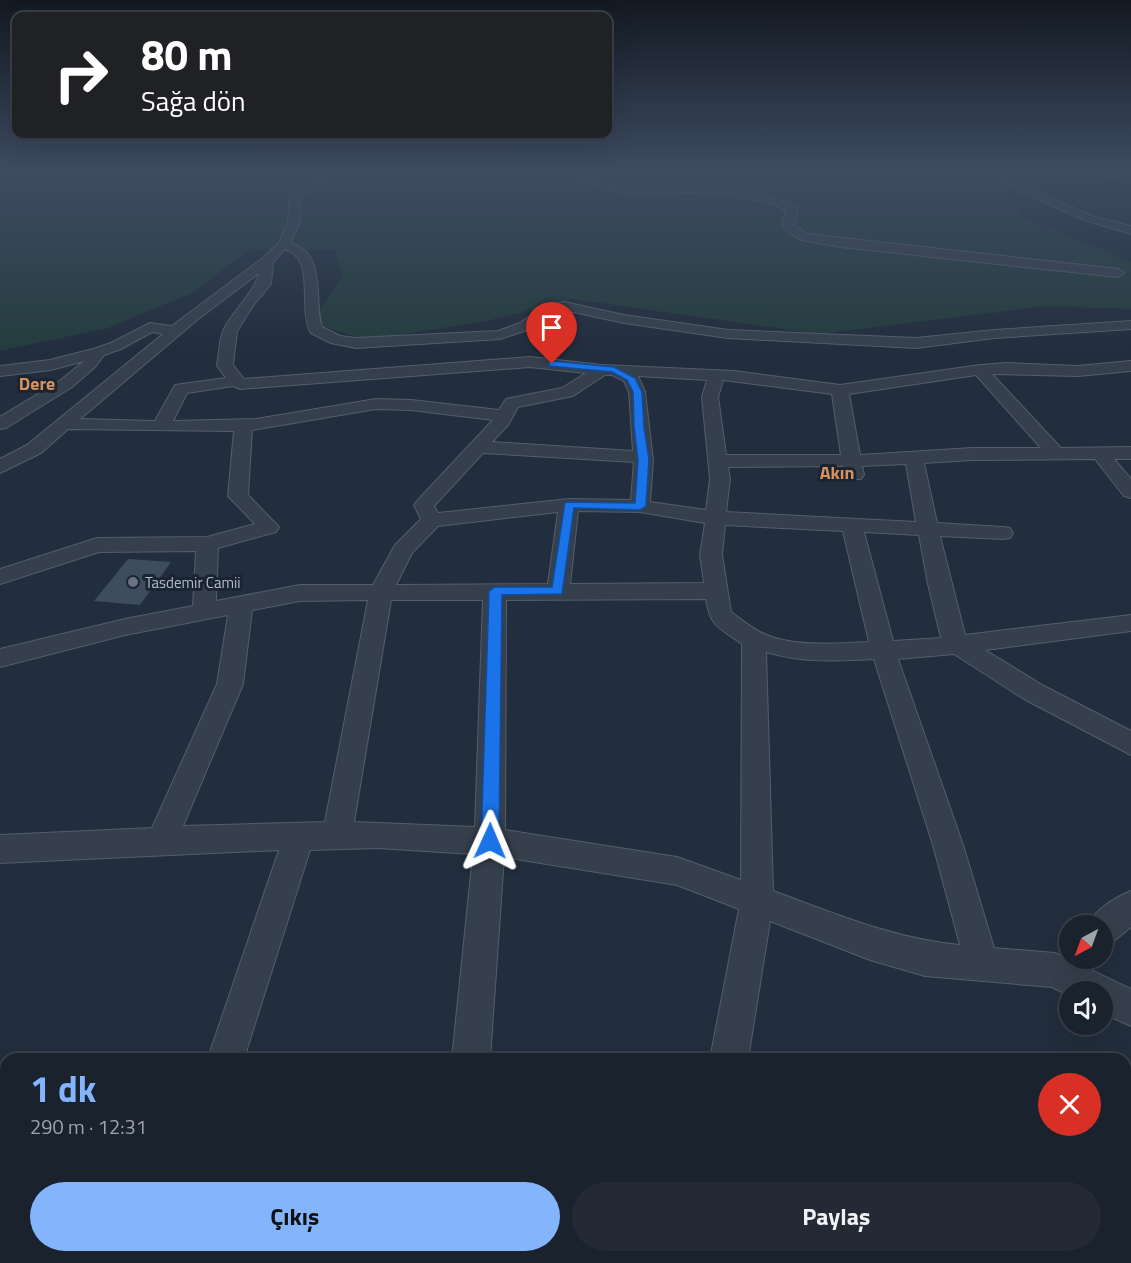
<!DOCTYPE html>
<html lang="tr">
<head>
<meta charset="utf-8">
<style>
	:root { --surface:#1a222e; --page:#232a36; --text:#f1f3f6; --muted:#9fa4aa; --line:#383f4a; --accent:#84b5fc }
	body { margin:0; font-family:"Titillium Web",sans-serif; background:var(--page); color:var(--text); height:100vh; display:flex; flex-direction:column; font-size:22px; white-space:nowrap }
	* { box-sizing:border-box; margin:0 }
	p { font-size:20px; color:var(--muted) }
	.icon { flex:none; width:33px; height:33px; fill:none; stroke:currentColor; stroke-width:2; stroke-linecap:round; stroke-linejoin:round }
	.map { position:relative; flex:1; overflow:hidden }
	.sheet { position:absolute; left:0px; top:1053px; width:1131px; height:210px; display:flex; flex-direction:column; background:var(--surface); border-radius:18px 18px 0 0; box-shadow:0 6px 24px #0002,0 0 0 2px var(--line) }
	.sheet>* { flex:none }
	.top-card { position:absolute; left:12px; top:12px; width:600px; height:126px; border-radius:12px; box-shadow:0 6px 24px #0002,0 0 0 2px var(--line); background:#202124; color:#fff; overflow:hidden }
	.needle { width:39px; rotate:221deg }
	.controls { position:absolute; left:1059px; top:915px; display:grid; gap:12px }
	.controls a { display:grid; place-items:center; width:54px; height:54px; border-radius:50%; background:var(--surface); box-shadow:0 6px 24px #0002,0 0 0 2px var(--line); font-size:30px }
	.pin { position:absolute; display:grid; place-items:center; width:51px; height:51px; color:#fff; margin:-62px -26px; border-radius:50% 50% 50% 0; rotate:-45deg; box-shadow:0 0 6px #0007 }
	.pin .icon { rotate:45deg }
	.me { position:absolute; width:66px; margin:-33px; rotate:1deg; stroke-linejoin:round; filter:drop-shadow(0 0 4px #0008) }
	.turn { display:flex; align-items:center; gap:21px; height:126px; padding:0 30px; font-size:27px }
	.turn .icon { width:78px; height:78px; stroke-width:2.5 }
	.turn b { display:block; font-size:42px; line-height:51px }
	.round { display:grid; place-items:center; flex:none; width:63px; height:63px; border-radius:32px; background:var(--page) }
	.overview { display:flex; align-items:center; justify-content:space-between; height:102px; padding:0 30px }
	h1 { font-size:36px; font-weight:700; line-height:45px; color:var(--accent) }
	.primary-button { display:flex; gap:12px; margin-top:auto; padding:12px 30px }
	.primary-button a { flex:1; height:69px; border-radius:36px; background:var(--accent); color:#111; font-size:24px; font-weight:700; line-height:69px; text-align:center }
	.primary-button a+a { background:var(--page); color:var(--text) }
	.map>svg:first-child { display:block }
</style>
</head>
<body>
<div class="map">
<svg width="1131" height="1263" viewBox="0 0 1131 1263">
	<rect width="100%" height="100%" fill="#222e3d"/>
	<polygon fill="#243c3e" points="57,173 961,173 1002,188 1025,218 1131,262 1131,309 1047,306 819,334 573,299 486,321 367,340 311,323 343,277 335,250 250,249 192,293 108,328 0,351 0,188"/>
	<polygon fill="#3e4d5d" points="128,559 171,562 140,605 94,601"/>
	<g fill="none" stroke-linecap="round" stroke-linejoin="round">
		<g stroke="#545e6b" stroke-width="2">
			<g id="street">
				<path d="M326 173H338L300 197V221L290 243C328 253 313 301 322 327L340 336 356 338 498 331 520 323 544 306 564 302 624 315 728 330 916 338 994 330 1131 321V329L994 338 916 348 728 338 624 323 564 310 554 312 530 329 500 339 356 348 331 343 311 333C297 310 317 260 285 249L273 262 271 284 254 304 237 331 233 365 244 379 530 357 602 365 734 371 840 385 980 365 1006 363 1078 366 1131 361V371L1078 376 992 374 1061 448 1131 447V459H1114L1131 479V498L1124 496 1095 459 972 460 924 463 937 523 1003 527 1010 528 1013 533 1010 538 1003 539 940 536 965 635 1131 615V631L985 650 1042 685 1131 731V755L1024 699 954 654 898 659 963 845 994 948 1055 953 1131 989V1026L1102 1013V992H1070V996L1052 987 925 976 870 960 770 921 748 1059H710L739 909 677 885 504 857 490 1059H452L473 854 377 848 310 850 247 1049V1059H209L211 1049 279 850 0 863V835L152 828 217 684 228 615 125 635 0 667V649L125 619 193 606 196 551 99 552 0 584V569L97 538 207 537 255 524 228 496 234 431 68 429 41 453 0 473V459L27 445 163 334 152 332 121 349 104 355 95 367 72 387 6 428 0 429V417L61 380 84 361 51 370 0 376V366L50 360 93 349 111 343 150 323 172 326 263 258 279 243 288 221 290 196ZM259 273C256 290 233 311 224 329 219 339 219 355 217 366L226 378 175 385 155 421 80 419 197 320ZM530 367 586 373 562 388 506 399 499 410 411 400 376 399 256 419 173 421 187 393 233 386 240 389ZM605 375H612L624 381 629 392 633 451 492 442 508 425 518 407 573 396ZM976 375 1041 448H972L860 455 849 394ZM638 376 707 380 702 397 710 479 706 510 650 502 653 460 645 392ZM723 380 832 394 841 455H726L718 397ZM376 409 411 410 493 420 417 501 414 505 421 519 395 545 373 585H300L216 601 218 548 276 532 279 527 248 495 252 430ZM483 453 634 462 631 500 569 499 438 513 434 506ZM906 464 916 522 726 512 730 479 728 467 843 466 847 479H861L864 475 862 466ZM578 511 640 512 705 523 700 555 704 583 570 584ZM558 512 548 584 396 585 412 553 438 526ZM725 525 843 531 869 642C836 643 793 648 762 633 751 628 741 619 731 612L722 555ZM864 532 919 535 928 584 941 638 893 641ZM706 599C710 627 720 628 742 644L741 880 677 857 505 830 506 600ZM368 600 325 822 183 826 243 684 252 610 300 601ZM391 600H483L475 827 354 822ZM766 652C802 663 837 661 874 659L933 845 960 945C894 939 834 913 773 891Z"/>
				<path d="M558 173C582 173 603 184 626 188 644 190 664 187 682 186 721 185 761 190 796 207L798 209 794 226 808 234 1118 269 1124 273 1118 277 841 247 801 240 784 229 782 227 786 210 768 202 726 194 688 192 627 194Z"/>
				<polygon points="980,173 993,173 1092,216 1131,226 1131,234 1084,220"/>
				<polygon points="1098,173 1131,176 1131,182 1099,175"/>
				<path d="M1131 891V927L1114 941 1102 946V926H1087C1094 910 1116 897 1131 891Z"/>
				<rect x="0" y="1092" width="6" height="38"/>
				<polygon points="189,1257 233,1257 232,1263 188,1263"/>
				<polygon points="676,1257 720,1257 719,1263 675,1263"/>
				<polygon points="992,1257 1044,1257 1047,1263 995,1263"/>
			</g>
		</g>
		<use href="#street" fill="#36404d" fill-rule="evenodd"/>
	</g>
	<linearGradient id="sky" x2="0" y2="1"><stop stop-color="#131922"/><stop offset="0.49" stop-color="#3e4c62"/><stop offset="1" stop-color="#3e4c62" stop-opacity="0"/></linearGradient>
	<rect width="1131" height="350" fill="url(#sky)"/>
	<polygon fill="#1a73e8" stroke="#114b97" stroke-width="1.5" points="552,361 614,367 635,378 642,392 644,427 649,460 646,506 640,510 574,508 562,594 502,595 499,841 496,847 490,849 484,847 481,841 489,591 495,587 552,587 565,502 635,503 638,460 634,427 633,392 627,380 612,372 549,366 549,362"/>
	<circle fill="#6b7280" stroke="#1b2532" stroke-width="2" cx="133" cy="582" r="6"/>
	<g text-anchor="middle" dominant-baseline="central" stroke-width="6" stroke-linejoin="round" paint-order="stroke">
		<g font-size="15" fill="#b2bbc9" stroke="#1b2532" text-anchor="start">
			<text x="145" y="582">Tasdemir Camii</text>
		</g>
		<g font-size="18" font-weight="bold" fill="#d8905d" stroke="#1b2532">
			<text x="37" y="383">Dere</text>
			<text x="837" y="472">Akın</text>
		</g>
	</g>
</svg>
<div class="controls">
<a><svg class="needle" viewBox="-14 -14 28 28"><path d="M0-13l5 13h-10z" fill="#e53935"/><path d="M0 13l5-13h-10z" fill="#9fa4aa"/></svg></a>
<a><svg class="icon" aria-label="sound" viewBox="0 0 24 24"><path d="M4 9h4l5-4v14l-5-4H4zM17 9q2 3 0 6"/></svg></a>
</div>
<div class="pin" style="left:552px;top:364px;background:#d93025"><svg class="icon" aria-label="arrive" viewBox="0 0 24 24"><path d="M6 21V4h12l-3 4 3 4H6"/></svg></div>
<svg class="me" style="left:490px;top:841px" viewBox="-20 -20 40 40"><path d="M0-17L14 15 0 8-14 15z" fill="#1a73e8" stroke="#fff" stroke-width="4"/></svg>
<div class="top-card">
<div class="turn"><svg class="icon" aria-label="right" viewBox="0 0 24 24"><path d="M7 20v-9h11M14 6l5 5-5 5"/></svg><div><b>80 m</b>Sağa dön</div></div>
</div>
<section class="sheet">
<div class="overview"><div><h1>1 dk</h1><p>290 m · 12:31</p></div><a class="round" style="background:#d93025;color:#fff"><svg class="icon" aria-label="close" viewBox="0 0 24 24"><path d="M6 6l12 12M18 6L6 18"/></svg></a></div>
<div class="primary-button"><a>Çıkış</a><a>Paylaş</a></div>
</section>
</div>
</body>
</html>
